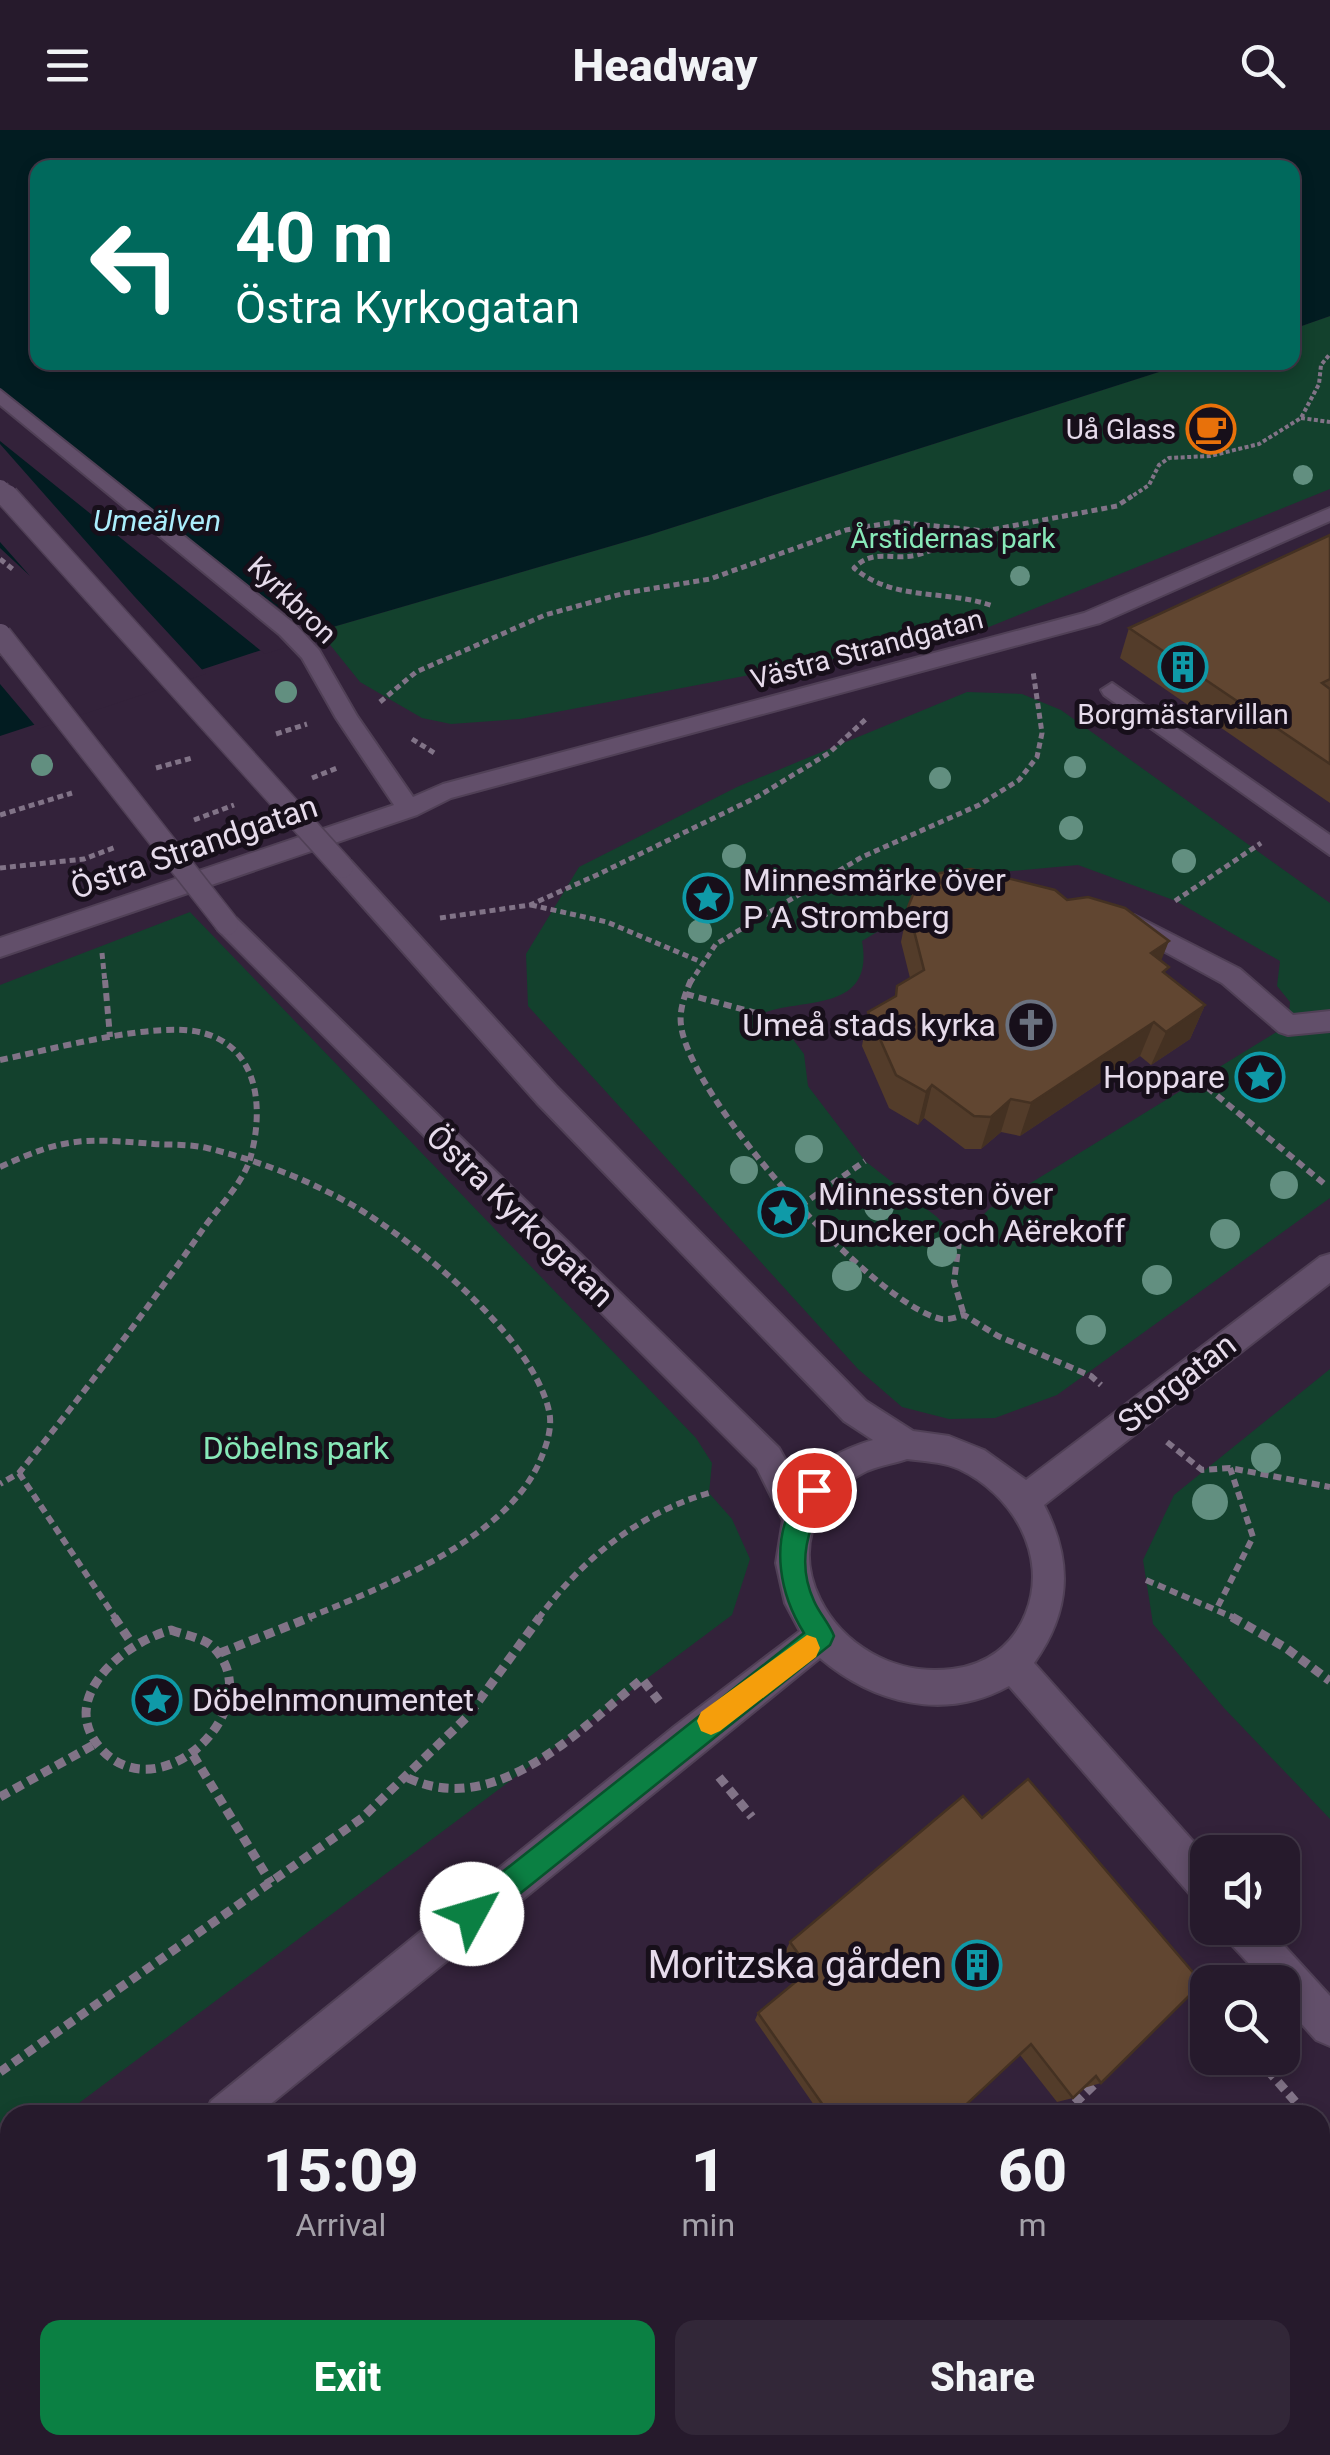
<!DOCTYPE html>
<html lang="en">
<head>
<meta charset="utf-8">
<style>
	:root { --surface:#261a2c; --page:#322738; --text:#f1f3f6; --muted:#a4a1a9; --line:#423848; --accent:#0b8043 }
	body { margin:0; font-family:Roboto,sans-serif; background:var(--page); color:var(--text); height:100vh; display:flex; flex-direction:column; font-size:38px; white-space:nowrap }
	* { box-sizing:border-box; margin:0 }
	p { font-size:32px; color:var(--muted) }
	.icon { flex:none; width:55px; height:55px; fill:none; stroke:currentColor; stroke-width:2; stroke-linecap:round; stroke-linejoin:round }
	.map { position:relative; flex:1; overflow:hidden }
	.drawer { position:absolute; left:0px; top:1975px; width:1330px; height:350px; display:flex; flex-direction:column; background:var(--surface); border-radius:30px 30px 0 0; box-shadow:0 5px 15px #0003,0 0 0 2px var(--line) }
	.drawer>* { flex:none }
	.guide { position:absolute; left:30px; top:30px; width:1270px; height:210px; border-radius:20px; box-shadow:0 5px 15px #0003,0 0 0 2px var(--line); background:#00695c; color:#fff; overflow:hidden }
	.fabs { position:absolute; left:1190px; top:1705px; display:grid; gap:20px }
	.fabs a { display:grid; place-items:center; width:110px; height:110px; border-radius:20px; background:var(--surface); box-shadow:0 5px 15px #0003,0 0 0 2px var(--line); font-size:50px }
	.pin { position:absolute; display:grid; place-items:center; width:85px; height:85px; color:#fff; margin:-42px; border:5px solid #fff; border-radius:50%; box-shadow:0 2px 10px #0007 }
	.me { position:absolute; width:110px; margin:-55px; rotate:51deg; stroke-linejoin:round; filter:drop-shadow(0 0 8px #0008) }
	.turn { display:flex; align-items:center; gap:35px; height:210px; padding:0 40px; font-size:45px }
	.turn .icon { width:130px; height:130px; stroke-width:2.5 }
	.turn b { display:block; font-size:70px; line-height:85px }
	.eta { display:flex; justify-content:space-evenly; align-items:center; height:170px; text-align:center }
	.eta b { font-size:60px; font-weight:800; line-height:70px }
	.action { display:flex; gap:20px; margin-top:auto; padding:20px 40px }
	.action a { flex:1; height:115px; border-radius:20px; background:var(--accent); color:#fff; font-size:40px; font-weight:800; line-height:115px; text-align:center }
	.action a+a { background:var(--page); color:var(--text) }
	header { display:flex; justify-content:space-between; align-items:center; height:130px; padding:0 40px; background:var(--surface); font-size:45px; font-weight:800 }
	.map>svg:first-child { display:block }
</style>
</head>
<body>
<header><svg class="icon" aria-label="menu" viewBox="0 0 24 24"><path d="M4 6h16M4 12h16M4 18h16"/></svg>Headway<svg class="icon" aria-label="search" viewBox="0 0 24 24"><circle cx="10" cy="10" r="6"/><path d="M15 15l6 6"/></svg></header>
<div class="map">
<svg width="1330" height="2325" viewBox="0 0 1330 2325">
	<rect width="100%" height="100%" fill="#33223a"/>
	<g fill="#13412d" fill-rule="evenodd">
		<polygon points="1330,186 1330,359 979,501 520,589 451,594 422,588 360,552 319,501 649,405 1187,233 1292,232 1293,199"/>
		<path d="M967 562 1022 564 1061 580 1330 773V1068L1057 1265 995 1288 949 1289 902 1277 858 1239 528 876 526 824 579 737 737 657ZM1078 735 1176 771 1280 831 1277 856 1290 872 1288 895 990 1078 959 1110 937 1087 865 1031 808 956 804 924 789 904 773 897 761 884C802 867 875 884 862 811L947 760 991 743Z"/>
		<polygon points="190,782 696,1308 712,1333 709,1363 732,1389 750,1429 732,1485 63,1985 10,1985 10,2025 0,2032 0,855"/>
		<polygon points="1330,1239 1330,1689 1224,1578 1153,1494 1143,1430 1174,1365"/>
	</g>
	<polygon fill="#021c21" points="0,0 1330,0 1330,186 1293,199 1292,38 38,38 38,232 1187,233 649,405 319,501 0,606"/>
	<g fill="#33223a">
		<polygon points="0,266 140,374 318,507 265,524 0,311"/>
		<polygon points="0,314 134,466 206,544 38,599 0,554 0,418 30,446 0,412"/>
	</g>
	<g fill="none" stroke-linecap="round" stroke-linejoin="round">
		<g stroke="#504056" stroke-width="4">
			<g id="minor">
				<polygon points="0,260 296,495 319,520 357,586 413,667 443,654 1084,483 1330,378 1330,391 1100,493 451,668 417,685 0,827 0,808 394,675 336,588 302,528 280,505 0,275"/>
				<polygon points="1112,553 1330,705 1330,725 1104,565 1101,560"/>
				<path d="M342 729 351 731 557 957 866 1271 913 1301 949 1306 984 1320 1026 1350 1320 1127 1330 1124V1153L1044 1375C1073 1431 1071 1481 1034 1533L1208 1728V1776L1195 1770 1009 1556C944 1592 873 1573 820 1528L257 1985H205L211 1971 675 1596 800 1501 785 1473 776 1433 783 1390 757 1338 218 800 214 794 218 788H236L779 1318 801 1358C815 1332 846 1318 873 1310L844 1291 537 973 333 743 330 737ZM907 1329C924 1331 943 1332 959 1339 1012 1364 1049 1425 1026 1483 1013 1516 986 1535 952 1539 831 1554 750 1402 863 1343 876 1336 893 1334 907 1329Z"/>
				<polygon points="1134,785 1240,839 1293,885 1330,881 1330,901 1288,905 1279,902 1222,853 1125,800 1121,794 1125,788"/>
				<polygon points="1224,1798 1268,1798 1330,1866 1330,1916 1316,1910 1282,1872 1282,1852 1266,1852 1229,1812"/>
				<polygon points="10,2139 10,2185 0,2189 0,2143"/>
			</g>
		</g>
		<g stroke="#817387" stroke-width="4" stroke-dasharray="4 2.5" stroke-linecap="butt">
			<polyline points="1301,288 1330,292"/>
			<polyline points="1128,369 1149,355 1159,335 1169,328 1210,326 1259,314 1301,288 1319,254 1321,235 1330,224"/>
		</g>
		<g stroke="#817387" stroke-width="5" stroke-dasharray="6 4" stroke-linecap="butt">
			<path d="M979 402C952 407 940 419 917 425 893 431 873 418 854 438 894 472 946 459 993 476"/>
			<polyline points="380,572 416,542 545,485 625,463 710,449 846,400 895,392 985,401 1117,376 1132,366"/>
			<polyline points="276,604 307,594"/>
			<polyline points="412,609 436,624"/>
			<polyline points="156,638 192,628"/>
			<polyline points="312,648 337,638"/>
			<polyline points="0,685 72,663"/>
			<polyline points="194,690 234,675"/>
			<polyline points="0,738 84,729 116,717"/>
			<polyline points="1175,771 1261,713"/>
			<polyline points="531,775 607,792 699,831"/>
			<polyline points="440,788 530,775 599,744 757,667 829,623 866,589"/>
			<polyline points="102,823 105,853"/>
			<polyline points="690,853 716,814 862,727 979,675 1019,650 1037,627 1042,603 1033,541"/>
		</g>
		<g stroke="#817387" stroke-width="6" stroke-dasharray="8 5" stroke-linecap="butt">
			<polyline points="105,850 110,907"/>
			<path d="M691 850C685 864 679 880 681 895 689 967 871 1173 941 1189 949 1190 957 1187 964 1185L998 1206 1091 1246 1101 1255"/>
			<polyline points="686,864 760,884"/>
			<path d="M0 930C49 920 158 890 203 903 260 918 264 981 250 1029 243 1053 217 1079 203 1099 145 1183 84 1263 19 1343L0 1354"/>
			<polyline points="1197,949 1327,1056"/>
			<path d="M0 1037C65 1007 84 1008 154 1014 171 1015 189 1014 207 1018 257 1030 309 1050 354 1076 418 1114 532 1206 549 1281 553 1298 546 1317 539 1333 504 1411 380 1458 305 1489"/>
			<polyline points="800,1076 865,1031"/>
			<polyline points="959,1111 954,1152 964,1185"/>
			<polyline points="1167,1312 1202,1340 1230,1338 1330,1357"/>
			<polyline points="19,1343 116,1489"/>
			<polyline points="1146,1450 1237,1489"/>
			<polyline points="1218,1476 1253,1407 1230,1338"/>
			<path d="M538 1489C581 1430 639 1383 709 1363"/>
		</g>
		<g stroke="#817387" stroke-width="9" stroke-dasharray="10 6" stroke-linecap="butt">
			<polyline points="114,1487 131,1512"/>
			<polyline points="1232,1487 1286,1518 1330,1551"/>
			<path d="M171 1500C184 1505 204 1508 213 1517 271 1575 163 1682 103 1621 53 1569 125 1512 171 1500Z"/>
			<polyline points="220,1523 311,1487"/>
			<polyline points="193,1625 271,1753"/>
			<polyline points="719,1647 752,1687"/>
			<path d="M408 1648C496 1689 579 1600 642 1549L659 1571"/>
			<polyline points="0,1667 97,1613"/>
			<polyline points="1193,1854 1208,1870"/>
			<polyline points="1257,1928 1307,1985"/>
			<polyline points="0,1942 362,1688 467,1587 540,1487"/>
			<polyline points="1084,1985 1074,1974 1099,1950"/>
			<polyline points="1320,2000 1330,2012"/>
			<polyline points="1320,2277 1330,2290"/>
		</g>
		<use href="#minor" fill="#624f6a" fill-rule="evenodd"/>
		<g stroke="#504056" stroke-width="20" stroke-linecap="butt">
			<polyline id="minor-bridge-far1" points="0,359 9,369"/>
		</g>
		<g stroke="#504056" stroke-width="25" stroke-linecap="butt">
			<g id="minor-bridge">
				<polyline points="7,366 342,737"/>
				<polyline points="0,505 227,794"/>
			</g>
		</g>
		<polyline stroke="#817387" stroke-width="5" stroke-dasharray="6 4" stroke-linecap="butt" points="0,429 15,441"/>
		<use href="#minor-bridge-far1" stroke="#624f6a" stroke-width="18"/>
		<use href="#minor-bridge" stroke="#624f6a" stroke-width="22"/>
	</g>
	<g fill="#628f80">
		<circle cx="1303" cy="345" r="10"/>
		<circle cx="1020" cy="446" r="10"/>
		<circle cx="286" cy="562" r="11"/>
		<circle cx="42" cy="635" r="11"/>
		<circle cx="1075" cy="637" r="11"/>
		<circle cx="940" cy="648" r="11"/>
		<circle cx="1071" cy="698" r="12"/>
		<circle cx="734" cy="726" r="12"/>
		<circle cx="1184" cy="731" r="12"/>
		<circle cx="700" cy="801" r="12"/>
		<circle cx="809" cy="1019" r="14"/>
		<circle cx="744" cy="1040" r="14"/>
		<circle cx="1284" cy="1055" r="14"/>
		<circle cx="879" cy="1076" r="15"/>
		<circle cx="1225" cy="1104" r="15"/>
		<circle cx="942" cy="1122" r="15"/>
		<circle cx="847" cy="1146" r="15"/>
		<circle cx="1157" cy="1150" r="15"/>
		<circle cx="1091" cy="1200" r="15"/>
		<circle cx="1266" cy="1328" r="15"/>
		<circle cx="1210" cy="1372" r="18"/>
	</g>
	<g fill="#533c2a">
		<polygon points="1330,405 1330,673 1120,528 1129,498"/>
		<polygon points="1067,770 1161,831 1166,845 1205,875 1190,909 1151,935 1140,926 1020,1006 1001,1002 981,1019 965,1019 924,988 918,995 889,978 862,916 868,882 895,867 897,856 910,848 901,812 908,777"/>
		<polygon points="963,1666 1101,1953 1084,1958 1073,1968 1057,1972 1020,1925 955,1985 821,1985 755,1890 758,1883 803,1846 785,1822 790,1812"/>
		<polygon points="1320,2059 1330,2070 1330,2261 1320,2249"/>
		<polygon points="896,2315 1195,2315 1202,2325 886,2325"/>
	</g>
	<g fill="#443122">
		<polygon points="1169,811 1155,846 1151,823"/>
		<polygon points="1205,875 1190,909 1151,935 1166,902"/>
		<polygon points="1154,892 1140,926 1020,1006 1031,973"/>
		<polygon points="932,955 924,988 918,995 926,962"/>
		<polygon points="1011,969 1001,1002 981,1019 991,987"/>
	</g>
	<g fill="#614631" stroke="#443122" stroke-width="2.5">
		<polygon points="1330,405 1330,549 1322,553 1330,559 1330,634 1129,498"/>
		<polygon points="971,739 1055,760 1067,770 1088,767 1125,778 1169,811 1151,823 1169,837 1163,842 1205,875 1166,902 1154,892 1031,973 1011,969 991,987 974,986 932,955 926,962 896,945 868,882 896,866 897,856 924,840 908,777 917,755 940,743"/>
		<polygon points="1028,1649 1202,1853 1101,1953 1096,1946 1073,1968 1031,1914 955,1985 830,1985 758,1883 810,1840 790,1812 963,1666 982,1688"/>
		<polygon points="1320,2059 1330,2070 1330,2234 1320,2222"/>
		<polygon points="170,2315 462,2315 451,2325 158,2325"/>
		<polygon points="916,2315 1195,2315 1202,2325 906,2325"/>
	</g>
	<path fill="#0b8043" stroke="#07532c" stroke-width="2.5" d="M814 1349 823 1352 826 1360C810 1397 795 1430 814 1471 819 1483 829 1493 834 1506L830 1515 482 1794 472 1799 462 1794 458 1784 462 1774 804 1503C780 1465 770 1414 794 1372 800 1362 803 1353 814 1349Z"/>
	<polygon fill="#f59e0b" points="807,1505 816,1508 820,1518 816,1527 720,1601 711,1605 701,1601 697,1591 701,1582"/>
	<defs>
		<g id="cafe-ring" transform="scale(2.5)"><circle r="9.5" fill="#170f1a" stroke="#e8710a" stroke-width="1.5"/><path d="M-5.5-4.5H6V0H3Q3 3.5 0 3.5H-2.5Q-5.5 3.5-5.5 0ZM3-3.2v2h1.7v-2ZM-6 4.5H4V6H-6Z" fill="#e8710a"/></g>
		<g id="building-ring" transform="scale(2.5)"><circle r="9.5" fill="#170f1a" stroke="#0f9aa8" stroke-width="1.5"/><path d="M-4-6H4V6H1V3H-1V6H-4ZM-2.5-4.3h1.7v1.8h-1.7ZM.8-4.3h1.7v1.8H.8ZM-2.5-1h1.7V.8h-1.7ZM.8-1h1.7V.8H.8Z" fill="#0f9aa8"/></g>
		<g id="sight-ring" transform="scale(2.5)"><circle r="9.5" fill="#170f1a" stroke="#0f9aa8" stroke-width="1.5"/><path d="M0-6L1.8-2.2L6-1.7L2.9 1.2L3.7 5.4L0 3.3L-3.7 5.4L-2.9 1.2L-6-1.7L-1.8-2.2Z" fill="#0f9aa8"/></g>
		<g id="church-ring" transform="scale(2.5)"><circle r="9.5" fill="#170f1a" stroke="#6b7280" stroke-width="1.5"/><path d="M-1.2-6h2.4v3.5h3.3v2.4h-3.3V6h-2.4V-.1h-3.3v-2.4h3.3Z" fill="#6b7280"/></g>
	</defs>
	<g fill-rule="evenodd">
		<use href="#cafe-ring" x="1211" y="299"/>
		<use href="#building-ring" x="1183" y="537"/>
		<use href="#sight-ring" x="708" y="768"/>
		<use href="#church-ring" x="1031" y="895"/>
		<use href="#sight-ring" x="1260" y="947"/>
		<use href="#sight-ring" x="783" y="1082"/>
		<use href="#sight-ring" x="157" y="1570"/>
		<use href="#building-ring" x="977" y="1835"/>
	</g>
	<g text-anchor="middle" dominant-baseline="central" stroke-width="10" stroke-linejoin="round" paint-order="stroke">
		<g font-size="28" fill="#e6dbeb" stroke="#170f1a" text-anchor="end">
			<text x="1176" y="299">Uå Glass</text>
			<text x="1183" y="584" text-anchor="middle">Borgmästarvillan</text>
		</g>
		<g font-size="28" fill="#88e9b9" stroke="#170f1a">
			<text x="953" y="408">Årstidernas park</text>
		</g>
		<g font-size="28" fill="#e6dbeb" stroke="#170f1a">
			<text transform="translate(292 470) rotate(44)">Kyrkbron</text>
			<text transform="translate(867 519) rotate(-15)">Västra Strandgatan</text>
		</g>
		<g font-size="30" font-style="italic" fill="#abedfc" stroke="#170f1a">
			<text x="157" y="390">Umeälven</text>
		</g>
		<g font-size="32" fill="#e6dbeb" stroke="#170f1a">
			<text transform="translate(194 717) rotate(-19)">Östra Strandgatan</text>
			<text transform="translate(520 1086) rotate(44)">Östra Kyrkogatan</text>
			<text transform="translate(1177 1253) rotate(-38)">Storgatan</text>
		</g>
		<g font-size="32" fill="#e6dbeb" stroke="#170f1a" text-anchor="start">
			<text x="743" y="750">Minnesmärke över<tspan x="743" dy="37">P A Stromberg</tspan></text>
			<text x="996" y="895" text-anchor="end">Umeå stads kyrka</text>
			<text x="1225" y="947" text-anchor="end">Hoppare</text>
			<text x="818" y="1064">Minnessten över<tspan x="818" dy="37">Duncker och Aërekoff</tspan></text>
			<text x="192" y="1570">Döbelnmonumentet</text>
		</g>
		<g font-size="32" fill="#88e9b9" stroke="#170f1a">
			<text x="296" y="1318">Döbelns park</text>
		</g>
		<g font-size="38" fill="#e6dbeb" stroke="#170f1a" text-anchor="end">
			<text x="942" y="1835">Moritzska gården</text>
		</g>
	</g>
</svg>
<div class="fabs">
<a><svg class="icon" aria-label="sound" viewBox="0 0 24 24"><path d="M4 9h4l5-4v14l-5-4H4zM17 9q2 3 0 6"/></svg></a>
<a><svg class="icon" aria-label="search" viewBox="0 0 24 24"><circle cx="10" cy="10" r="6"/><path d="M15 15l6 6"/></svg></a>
</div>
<div class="pin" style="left:814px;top:1360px;background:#d93025"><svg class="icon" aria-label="arrive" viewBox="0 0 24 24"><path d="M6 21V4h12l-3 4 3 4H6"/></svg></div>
<svg class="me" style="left:472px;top:1784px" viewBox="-20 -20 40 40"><circle r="19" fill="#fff"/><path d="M0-13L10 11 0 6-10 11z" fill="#0b8043"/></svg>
<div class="guide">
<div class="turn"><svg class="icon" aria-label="left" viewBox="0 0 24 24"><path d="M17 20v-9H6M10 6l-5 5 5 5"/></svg><div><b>40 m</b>Östra Kyrkogatan</div></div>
</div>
<section class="drawer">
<div class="eta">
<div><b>15:09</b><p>Arrival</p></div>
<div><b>1</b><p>min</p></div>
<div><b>60</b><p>m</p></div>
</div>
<div class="action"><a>Exit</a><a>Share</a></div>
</section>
</div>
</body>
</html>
